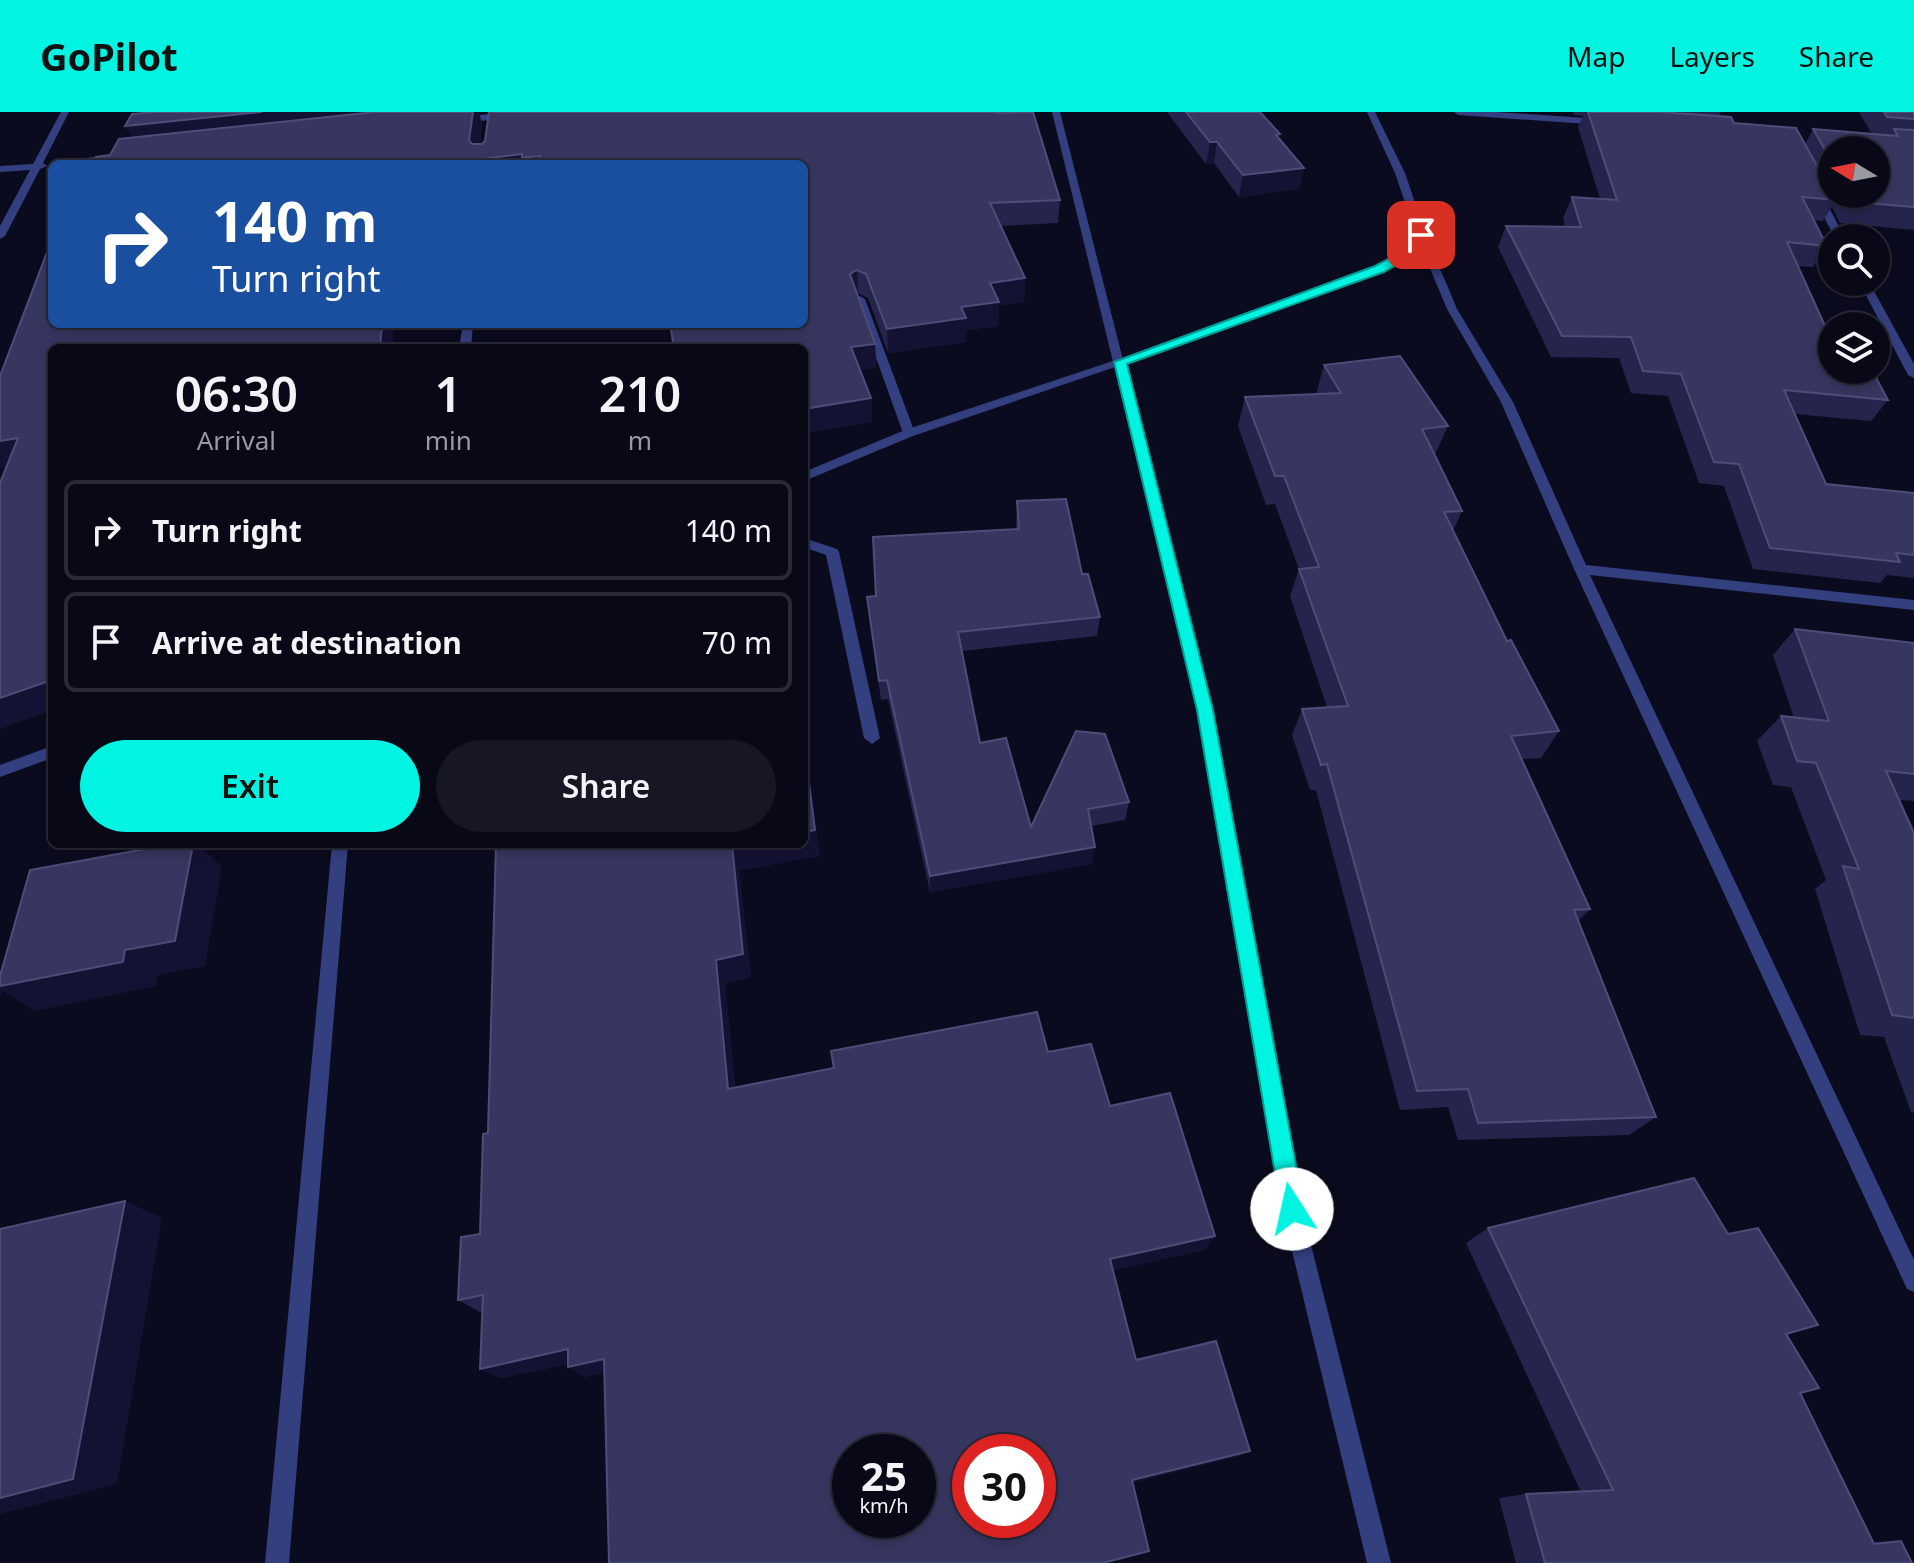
<!DOCTYPE html>
<html lang="en">
<head>
<meta charset="utf-8">
<style>
	:root { --surface:#080817; --page:#161624; --text:#f1f3f6; --muted:#989aa1; --line:#292936; --accent:#00f4e1 }
	body { margin:0; font-family:"Noto Sans",sans-serif; background:var(--page); color:var(--text); height:100vh; display:flex; flex-direction:column; font-size:30px; white-space:nowrap }
	* { box-sizing:border-box; margin:0 }
	p { font-size:26px; color:var(--muted) }
	.icon { flex:none; width:44px; height:44px; fill:none; stroke:currentColor; stroke-width:2; stroke-linecap:round; stroke-linejoin:round }
	.map { position:relative; flex:1; overflow:hidden }
	.drawer { position:absolute; left:48px; top:232px; width:760px; height:504px; display:flex; flex-direction:column; background:var(--surface); border-radius:12px; box-shadow:0 4px 12px #0003,0 0 0 2px var(--line) }
	.drawer>* { flex:none }
	.hud { position:absolute; left:48px; top:48px; width:760px; height:168px; border-radius:12px; box-shadow:0 4px 12px #0003,0 0 0 2px var(--line); background:#1a4fa0; color:#fff; overflow:hidden }
	.needle { width:52px; rotate:280deg }
	.tools { position:absolute; left:1818px; top:24px; display:grid; gap:16px }
	.tools a { display:grid; place-items:center; width:72px; height:72px; border-radius:50%; background:var(--surface); box-shadow:0 4px 12px #0003,0 0 0 2px var(--line); font-size:40px }
	.speed { position:absolute; left:832px; top:1322px; display:flex; gap:16px; font-size:40px; font-weight:700; text-align:center }
	.speed>* { display:grid; place-content:center; width:104px; height:104px; border-radius:50%; background:var(--surface); box-shadow:0 4px 12px #0003,0 0 0 2px var(--line); line-height:1 }
	.speed small { font-size:20px; font-weight:400 }
	.speed .limit { border:12px solid #d22; background:#fff; color:#111 }
	.pin { position:absolute; display:grid; place-items:center; width:68px; height:68px; color:#fff; margin:-34px; border-radius:16px; box-shadow:0 4px 12px #0006 }
	.me { position:absolute; width:88px; margin:-44px; rotate:350deg; stroke-linejoin:round; filter:drop-shadow(0 0 6px #0008) }
	.turn { display:flex; align-items:center; gap:28px; height:168px; padding:0 32px; font-size:36px }
	.turn .icon { width:104px; height:104px; stroke-width:2.5 }
	.turn b { display:block; font-size:56px; line-height:68px }
	.eta { display:flex; justify-content:space-evenly; align-items:center; height:136px; text-align:center }
	.eta b { font-size:48px; font-weight:600; line-height:56px }
	.action { display:flex; gap:16px; margin-top:auto; padding:16px 32px }
	.action a { flex:1; height:92px; border-radius:48px; background:var(--accent); color:#111; font-size:32px; font-weight:600; line-height:92px; text-align:center }
	.action a+a { background:var(--page); color:var(--text) }
	ul { padding:0; list-style:none }
	li { display:flex; align-items:center; gap:24px; height:100px; margin:0 16px 12px; padding:0 16px; border:4px solid var(--line); border-radius:12px }
	li div { flex:1 }
	li b { display:block; font-size:30px }
	li em { font-style:normal }
	header { display:flex; align-items:center; gap:48px; box-sizing:border-box; height:112px; padding:0 40px; background:var(--accent); color:#111 }
	header strong { font-size:38px }
	nav { display:flex; gap:44px; margin-inline-start:auto; font-size:28px }
	.map>svg:first-child { display:block }
</style>
</head>
<body>
<header>
<strong>GoPilot</strong>
<nav><a>Map</a><a>Layers</a><a>Share</a></nav>
</header>
<div class="map">
<svg width="1914" height="1451" viewBox="0 0 1914 1451">
	<rect width="100%" height="100%" fill="#0b0b1f"/>
	<g fill="none" stroke-linecap="round" stroke-linejoin="round">
		<g fill="#343f80" fill-rule="evenodd">
			<polygon points="860,184 865,187 915,321 913,324 905,324 903,321 855,187"/>
			<polygon points="810,428 837,437 839,440 880,626 872,632 864,626 826,443 809,437 804,437 804,429"/>
		</g>
		<g fill="#343f80" fill-rule="evenodd">
			<polygon points="61,0 69,0 43,51 47,54 40,57 5,124 0,127 0,114 30,58 0,60 0,54 33,52"/>
			<polygon points="514,0 545,0 541,3 460,11 456,8 460,5"/>
			<polygon points="1052,0 1060,0 1212,598 1302,1097 1391,1451 1367,1451 1282,1097 1198,598"/>
			<polygon points="114,43 117,44 117,48 51,52 56,49"/>
			<polygon points="1818,81 1823,84 1845,126 1835,126 1813,84"/>
			<polygon points="1421,120 1426,123 1457,197 1513,290 1586,453 1914,488 1914,498 1590,463 1914,1148 1914,1180 1907,1177 1574,457 1501,290 1447,197 1416,123"/>
			<polygon points="1859,170 1869,170 1914,252 1914,266 1908,263"/>
			<polygon points="463,212 473,212 471,236 459,236"/>
			<polygon points="332,732 348,732 289,1451 265,1451"/>
		</g>
		<g fill="#343f80" fill-rule="evenodd">
			<polygon points="1367,0 1375,0 1405,61 1426,123 1416,142 1403,150 1124,252 913,324 804,369 804,360 905,318 1116,248 1395,146 1408,138 1416,123 1395,61"/>
			<polygon points="1454,0 1496,0 1601,7 1605,10 1601,13 1458,3"/>
			<polygon points="52,634 52,646 0,665 0,653"/>
		</g>
	</g>
	<g fill="#24244d" fill-rule="evenodd">
		<polygon points="155,0 484,0 479,1 482,12 480,32 482,32 485,29 489,0 996,0 996,1 1033,0 1060,88 1058,111 1001,114 1025,166 1024,190 999,193 998,214 966,218 966,230 888,241 868,186 858,181 857,182 875,232 876,256 860,258 871,286 872,310 804,321 804,236 674,236 670,212 804,212 804,52 94,52 96,45 110,43 119,27 132,25 125,14 132,2"/>
		<polygon points="1167,0 1260,0 1279,26 1304,56 1299,77 1239,85 1214,51 1206,52"/>
		<path d="M1573 0H1671L1670 1H1680L1681 0H1721L1719 4 1734 11 1805 32 1813 17 1872 22 1859 0H1914V118L1840 111 1832 95 1823 109 1814 108 1827 134 1813 155 1798 154 1830 225 1888 288 1871 309 1795 302 1826 372 1914 381V466L1887 463 1880 471 1753 457 1724 374 1699 371 1668 284 1631 281 1619 246 1551 245 1498 135 1506 114 1565 115 1563 106 1572 85 1600 87 1578 15 1583 4 1574 3ZM1832 38 1876 82H1832Z"/>
		<polygon points="1324,253 1448,314 1435,343 1462,399 1453,419 1507,529 1559,619 1541,646 1522,647 1590,797 1578,809 1656,1005 1629,1023 1458,1028 1448,995 1400,998 1316,678 1310,678 1292,623 1302,597 1327,595 1290,484 1299,457 1275,392 1266,393 1238,314 1245,285 1316,282"/>
		<polygon points="1017,389 1082,462 1100,505 1097,524 962,539 980,631 1031,715 1076,619 1129,690 1125,708 1091,714 1092,752 930,780 888,587 881,588 867,485 876,484 1016,417"/>
		<polygon points="1795,517 1914,531 1914,689 1899,688 1914,721 1914,1001 1911,1000 1884,925 1860,923 1815,777 1826,768 1791,675 1773,673 1757,629 1781,604 1794,606 1773,543"/>
		<polygon points="483,732 804,732 820,744 739,758 751,865 725,871 735,975 1048,940 1110,994 1215,1124 1204,1138 1113,1158 1136,1248 1250,1339 1236,1345 605,1260 585,1265 568,1255 568,1252 501,1266 480,1257 482,1199 480,1200 458,1188 480,1122 488,1021 496,733 485,734"/>
		<polygon points="1488,1116 1787,1222 1800,1281 1874,1430 1901,1429 1912,1451 1516,1451 1499,1386 1526,1382 1581,1380 1466,1131"/>
	</g>
	<g fill="#131233">
		<polygon points="262,0 484,0 479,1 482,12 478,48 522,42 540,44 543,52 443,52 138,37 125,14"/>
		<polygon points="1210,30 1217,30 1214,51 1206,52"/>
		<polygon points="1304,56 1299,77 1239,85 1243,63"/>
		<polygon points="857,158 858,181 852,186 850,162"/>
		<polygon points="1025,166 1024,190 999,193 998,214 966,218 966,230 888,241 887,217 961,195 990,171"/>
		<polygon points="382,212 394,212 393,236 380,236"/>
		<polygon points="875,232 876,256 853,259 851,235"/>
		<polygon points="871,286 872,310 804,321 804,297"/>
		<polygon points="18,326 37,351 0,356 0,329"/>
		<polygon points="52,568 52,598 0,617 0,586"/>
		<polygon points="804,622 820,744 739,758 751,865 725,871 737,996 728,977 716,848 732,732 804,732"/>
		<polygon points="193,732 198,732 222,755 205,854 158,863 156,874 35,899 2,879 0,887 0,858 7,863 125,838"/>
		<polygon points="1095,735 1092,752 930,780 930,764"/>
		<polygon points="125,1089 162,1106 117,1372 0,1402 0,1386"/>
		<polygon points="1215,1124 1204,1138 1103,1161 1110,1147"/>
		<polygon points="568,1237 586,1248 501,1266 480,1257"/>
		<polygon points="604,1247 620,1257 585,1265 568,1255"/>
		<polygon points="1250,1339 1236,1345 1123,1373 1132,1368"/>
	</g>
	<g fill="#363660" stroke="#4d4d79" stroke-width="2" fill-rule="evenodd">
		<polygon points="155,0 262,0 125,14 132,2"/>
		<polygon points="375,0 473,0 469,28 472,32 482,32 485,29 489,0 996,0 996,1 1033,0 1060,88 990,91 1025,166 990,171 999,190 961,195 966,206 887,217 866,162 857,158 850,162 875,232 851,235 871,286 804,297 804,236 674,236 670,212 804,212 804,52 541,52 540,44 522,46 522,42 443,52 94,52 96,45 110,43 119,27"/>
		<polygon points="1186,0 1260,0 1280,22 1276,23 1304,56 1243,63 1217,30 1210,30"/>
		<polygon points="1588,0 1660,0 1731,5 1734,11 1796,16 1836,88 1802,85 1827,134 1787,130 1830,225 1832,225 1832,258 1872,258 1888,288 1784,278 1826,372 1914,381 1914,443 1896,441 1900,450 1770,436 1739,352 1714,350 1681,262 1643,259 1631,225 1562,224 1506,114 1581,115 1572,85 1617,88"/>
		<polygon points="1884,0 1914,0 1914,7 1887,5"/>
		<polygon points="1813,17 1898,24 1894,17 1914,18 1914,95 1854,90 1850,82 1876,82 1876,38 1832,38 1832,50"/>
		<polygon points="52,127 52,212 382,212 380,236 52,236 52,568 0,586 0,371 18,326 0,329 0,264"/>
		<polygon points="1400,244 1448,314 1422,317 1462,399 1444,400 1507,529 1511,528 1559,619 1511,624 1590,797 1574,798 1656,1005 1478,1011 1468,977 1417,979 1327,652 1321,653 1302,597 1348,594 1299,457 1319,455 1284,364 1275,364 1245,285 1341,281 1324,253"/>
		<polygon points="1066,387 1082,462 1088,462 1100,505 958,520 980,631 1006,626 1031,715 1076,619 1105,622 1129,690 1088,697 1095,735 930,764 887,568 879,569 867,485 876,484 873,425 1019,417 1017,389"/>
		<polygon points="1795,517 1914,531 1914,662 1886,659 1914,721 1914,906 1892,903 1843,754 1859,757 1816,651 1797,649 1781,604 1829,609"/>
		<polygon points="804,633 815,718 804,720"/>
		<polygon points="172,732 193,732 175,829 125,838 123,850 0,874 0,864 30,758"/>
		<path d="M496 732H734H732L743 842 716 848 728 977 834 956 831 939 1037 900 1048 940 1091 932 1110 994 1170 981 1215 1124 1110 1147 1136 1248 1216 1229 1250 1339 1132 1368 1149 1439 1103 1451H609L604 1247 568 1255V1237L480 1257 483 1183 458 1188 461 1125 480 1122 483 1022 488 1021ZM850 1340H918V1408H850ZM970 1340H1038V1408H970Z"/>
		<polygon points="1694,1066 1728,1122 1758,1116 1818,1213 1786,1222 1819,1276 1800,1281 1874,1432 1901,1429 1912,1451 1545,1451 1526,1382 1613,1378 1488,1116"/>
		<polygon points="125,1089 73,1367 0,1386 0,1117"/>
	</g>
	<polygon fill="#00f4e1" stroke="#009f92" stroke-width="2" points="1421,120 1427,123 1416,142 1384,160 1127,252 1213,598 1304,1097 1300,1105 1292,1108 1284,1105 1281,1097 1197,598 1114,250 1375,154 1407,137 1417,121"/>
</svg>
<div class="tools">
<a><svg class="needle" viewBox="-14 -14 28 28"><path d="M0-13l5 13h-10z" fill="#e53935"/><path d="M0 13l5-13h-10z" fill="#989aa1"/></svg></a>
<a><svg class="icon" aria-label="search" viewBox="0 0 24 24"><circle cx="10" cy="10" r="6"/><path d="M15 15l6 6"/></svg></a>
<a><svg class="icon" aria-label="layers" viewBox="0 0 24 24"><path d="M12 4l9 5-9 5-9-5zM3 14l9 5 9-5"/></svg></a>
</div>
<div class="speed"><div>25<small>km/h</small></div><div class="limit">30</div></div>
<div class="pin" style="left:1421px;top:123px;background:#d93025"><svg class="icon" aria-label="arrive" viewBox="0 0 24 24"><path d="M6 21V4h12l-3 4 3 4H6"/></svg></div>
<svg class="me" style="left:1292px;top:1097px" viewBox="-20 -20 40 40"><circle r="19" fill="#fff"/><path d="M0-13L10 11 0 6-10 11z" fill="#00f4e1"/></svg>
<div class="hud">
<div class="turn"><svg class="icon" aria-label="right" viewBox="0 0 24 24"><path d="M7 20v-9h11M14 6l5 5-5 5"/></svg><div><b>140 m</b>Turn right</div></div>
</div>
<section class="drawer">
<div class="eta">
<div><b>06:30</b><p>Arrival</p></div>
<div><b>1</b><p>min</p></div>
<div><b>210</b><p>m</p></div>
</div>
<ul>
<li><svg class="icon" aria-label="right" viewBox="0 0 24 24"><path d="M7 20v-9h11M14 6l5 5-5 5"/></svg><div><b>Turn right</b></div><em>140 m</em></li>
<li><svg class="icon" aria-label="arrive" viewBox="0 0 24 24"><path d="M6 21V4h12l-3 4 3 4H6"/></svg><div><b>Arrive at destination</b></div><em>70 m</em></li>
</ul>
<div class="action"><a>Exit</a><a>Share</a></div>
</section>
</div>
</body>
</html>
